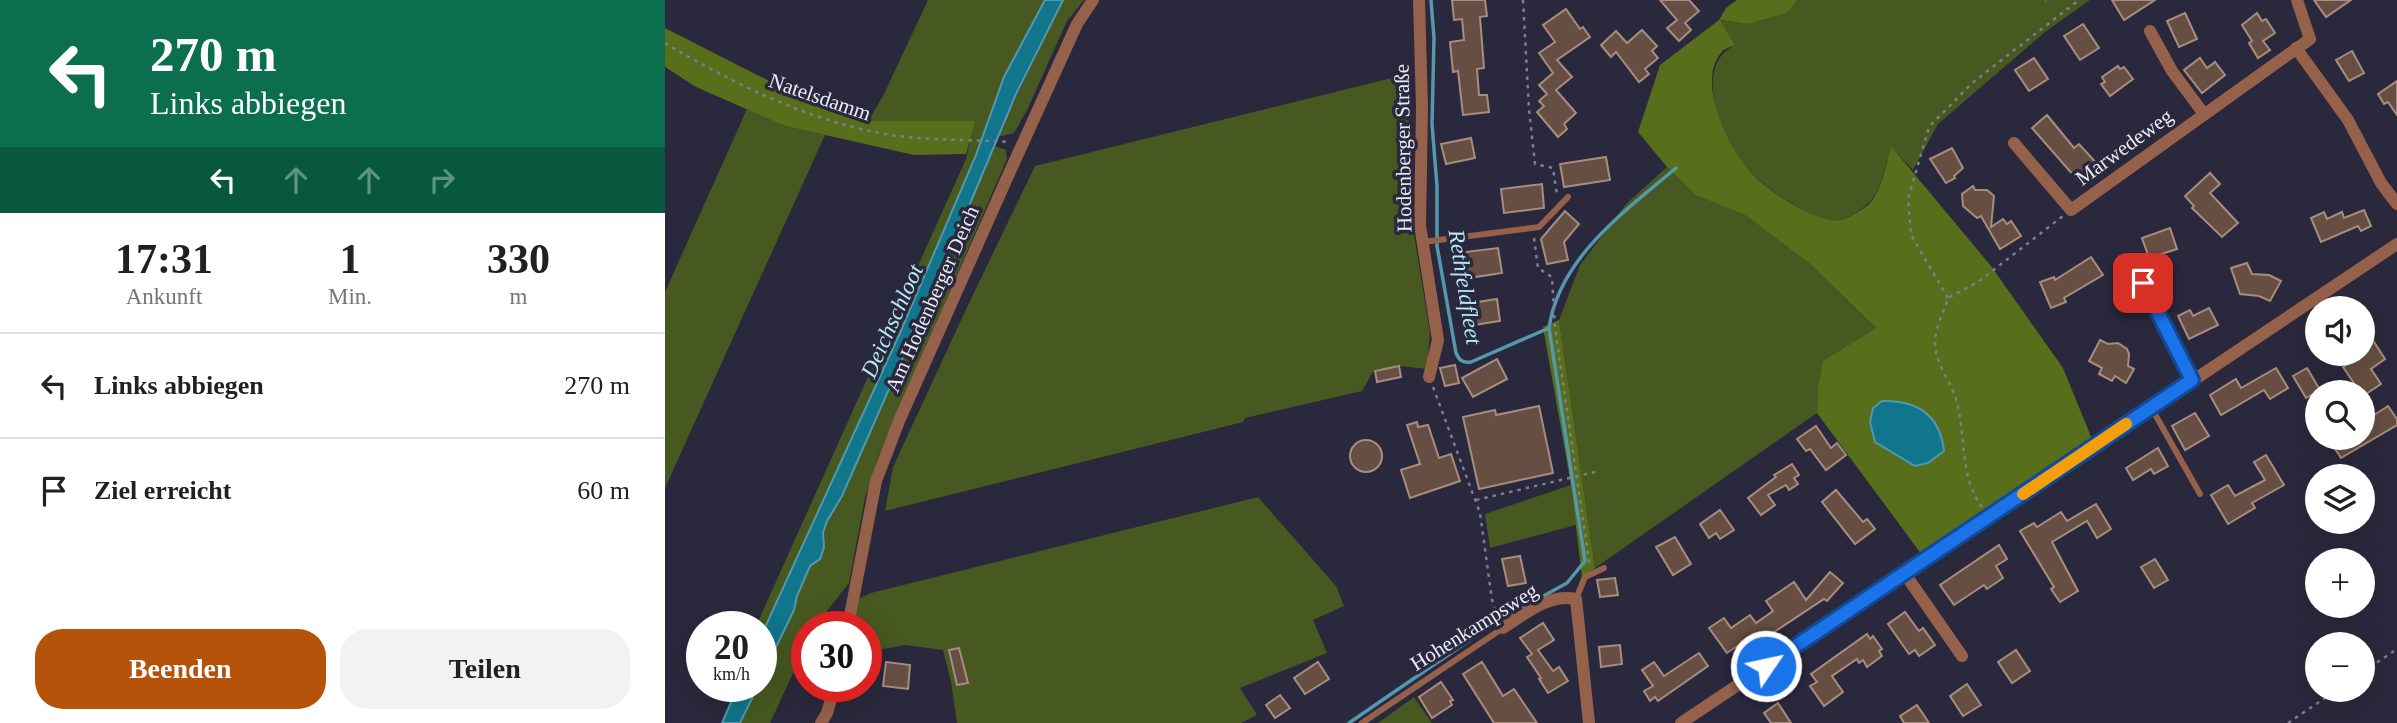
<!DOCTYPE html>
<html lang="de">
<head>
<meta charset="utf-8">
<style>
	:root { --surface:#fff; --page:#f2f2f2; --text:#202124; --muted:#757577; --line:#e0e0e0; --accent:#b45309 }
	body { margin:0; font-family:"Times New Roman",serif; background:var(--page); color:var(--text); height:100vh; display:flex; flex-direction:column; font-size:26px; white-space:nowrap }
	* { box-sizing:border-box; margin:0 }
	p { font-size:23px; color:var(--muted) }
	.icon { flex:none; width:38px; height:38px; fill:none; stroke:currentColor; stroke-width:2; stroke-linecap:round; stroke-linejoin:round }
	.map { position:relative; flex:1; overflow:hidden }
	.sheet { display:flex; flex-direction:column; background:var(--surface); width:665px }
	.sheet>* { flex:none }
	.banner { background:#0b6e4f; color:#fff; overflow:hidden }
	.fabs { position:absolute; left:1640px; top:296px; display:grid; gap:14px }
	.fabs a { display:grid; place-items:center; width:70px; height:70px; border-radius:50%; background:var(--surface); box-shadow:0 7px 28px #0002; font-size:35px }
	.speed { position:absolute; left:21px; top:611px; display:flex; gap:14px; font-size:35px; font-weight:700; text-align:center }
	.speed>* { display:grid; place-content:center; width:91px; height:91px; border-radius:50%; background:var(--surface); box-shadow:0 7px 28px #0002; line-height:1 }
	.speed small { font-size:18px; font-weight:400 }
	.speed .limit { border:10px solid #d22; background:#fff; color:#111 }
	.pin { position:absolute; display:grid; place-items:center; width:60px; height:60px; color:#fff; margin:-30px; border-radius:14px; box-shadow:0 4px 10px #0006 }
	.me { position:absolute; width:77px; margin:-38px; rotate:56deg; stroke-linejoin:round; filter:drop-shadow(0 0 5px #0008) }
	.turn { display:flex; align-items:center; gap:24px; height:147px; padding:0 35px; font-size:32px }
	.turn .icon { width:91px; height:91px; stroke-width:2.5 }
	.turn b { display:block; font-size:49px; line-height:60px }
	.lanes { display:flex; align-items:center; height:66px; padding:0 35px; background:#0003; justify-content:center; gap:35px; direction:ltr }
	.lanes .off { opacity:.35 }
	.eta { display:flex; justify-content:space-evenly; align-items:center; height:119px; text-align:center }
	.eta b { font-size:42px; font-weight:600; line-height:49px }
	.primary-button { display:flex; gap:14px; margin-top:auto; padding:14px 35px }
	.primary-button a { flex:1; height:80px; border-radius:28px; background:var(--accent); color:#fff; font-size:28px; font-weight:600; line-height:80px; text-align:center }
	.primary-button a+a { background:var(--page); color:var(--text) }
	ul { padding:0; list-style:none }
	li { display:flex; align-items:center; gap:21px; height:105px; padding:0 35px; border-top:2px solid var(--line) }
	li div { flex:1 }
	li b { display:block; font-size:26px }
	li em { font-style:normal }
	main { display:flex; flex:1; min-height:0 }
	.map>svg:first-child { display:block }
</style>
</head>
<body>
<main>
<section class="sheet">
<div class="banner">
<div class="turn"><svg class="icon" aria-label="left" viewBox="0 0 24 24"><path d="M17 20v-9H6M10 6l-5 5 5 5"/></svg><div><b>270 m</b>Links abbiegen</div></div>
<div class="lanes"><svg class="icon" aria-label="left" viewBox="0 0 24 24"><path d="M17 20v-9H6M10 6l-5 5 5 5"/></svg><svg class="icon off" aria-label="ahead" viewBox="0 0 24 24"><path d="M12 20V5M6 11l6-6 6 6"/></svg><svg class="icon off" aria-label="ahead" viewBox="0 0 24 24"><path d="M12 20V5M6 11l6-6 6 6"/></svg><svg class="icon off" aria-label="right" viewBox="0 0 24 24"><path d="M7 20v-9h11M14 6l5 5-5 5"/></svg></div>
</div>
<div class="eta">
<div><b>17:31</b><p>Ankunft</p></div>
<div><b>1</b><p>Min.</p></div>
<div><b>330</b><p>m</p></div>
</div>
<ul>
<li><svg class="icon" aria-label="left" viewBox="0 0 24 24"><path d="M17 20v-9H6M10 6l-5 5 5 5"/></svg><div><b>Links abbiegen</b></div><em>270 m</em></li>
<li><svg class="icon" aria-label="arrive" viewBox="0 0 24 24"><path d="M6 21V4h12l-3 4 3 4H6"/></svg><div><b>Ziel erreicht</b></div><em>60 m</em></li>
</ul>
<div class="primary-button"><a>Beenden</a><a>Teilen</a></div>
</section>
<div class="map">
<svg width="1732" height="723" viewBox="0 0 1732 723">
	<rect width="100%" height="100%" fill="#2a283c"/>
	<g fill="#475820">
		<polygon points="263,0 380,0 339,77 311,155 235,333 96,636 96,626 91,626 301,159 309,121 203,121 218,96"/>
		<polygon points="398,0 419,0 402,21 363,108 349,133 332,137"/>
		<path d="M1133 0H1425L1380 32 1273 124 1248 170 1226 147C1220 165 1217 193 1201 205 1196 210 1185 217 1178 219 1154 228 1097 185 1081 168 1057 140 1026 66 1070 45L1054 20 1083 24 1122 13Z"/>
		<polygon points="743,74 745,186 748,228 765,332 762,369 734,366 708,372 697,391 580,418 578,422 220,511 228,467 304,303 370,166"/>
		<polygon points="82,109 120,126 160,135 0,488 0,292"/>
		<polygon points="330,146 341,150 342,159 213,457 200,498 184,583 150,626 142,626 142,643 105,723 75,723 93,686 96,686 96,678 129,611 132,596 146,566 155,558 159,547 158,533 162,521 177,496"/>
		<polygon points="1002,167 1030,195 1080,215 1145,264 1211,328 1159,361 1153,386 1152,413 930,568 894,320 915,265 961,204"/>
		<polygon points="906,485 911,525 825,548 820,514"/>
		<polygon points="593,497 671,586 679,606 648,620 662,653 575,688 592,715 576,723 292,723 286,682 278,650 241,645 201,652 201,626 188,626 195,598 206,593"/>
		<polygon points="749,697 767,723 713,723"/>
	</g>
	<g fill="#576e1a" fill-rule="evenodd">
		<path d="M1072 0H1133L1122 13 1083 24 1055 20 1070 45C1065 47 1059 49 1056 53 1032 81 1061 141 1080 166 1095 186 1149 223 1175 220 1182 219 1197 210 1203 205 1217 192 1221 164 1226 146L1326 266 1398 368 1427 439 1257 555 1152 413 1153 386 1158 361 1211 328 1145 264 1080 215 1030 195 1002 167 973 132 995 65 1054 20 1061 8ZM1234 401C1262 407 1276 424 1279 451L1263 463 1250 466 1210 442Z"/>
		<polygon points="0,28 112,85 203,121 310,121 301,154 249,155 120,126 31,87 0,67"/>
		<polygon points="894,320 930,568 917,577 906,485 878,327"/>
	</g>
	<g fill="#11758b" stroke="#5398ac" stroke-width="2">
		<polygon points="380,0 398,0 351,94 296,225 177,496 162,521 158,533 159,547 155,559 145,566 132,596 129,610 96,678 96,636 235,333 311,155 339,77"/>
		<path d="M1217 401C1253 400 1275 416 1279 451L1263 463 1250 466 1210 442 1205 422 1208 408Z"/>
		<polygon points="73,686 93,686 75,723 57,723"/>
	</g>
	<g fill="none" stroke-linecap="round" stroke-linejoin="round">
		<g stroke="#5398ac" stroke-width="3.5">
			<path d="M766 0 769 38 767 124 772 186V246L791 353C794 360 797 363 806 362L884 328"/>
			<path d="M842 616 902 583 920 561 884 328C894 258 960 211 1011 168"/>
			<polyline points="684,723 831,622"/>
		</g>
	</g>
	<g fill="#664f42" stroke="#a78d7f" stroke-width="2">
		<polygon points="787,0 820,0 822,16 815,17 819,68 812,69 814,95 822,95 824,112 798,115 793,71 788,72 785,42 799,40 797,19 789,20"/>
		<polygon points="995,0 1024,0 1034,11 1020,23 1026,30 1014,41 1002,28 1012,20"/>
		<polygon points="1447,0 1490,0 1459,20"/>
		<polygon points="1649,0 1686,0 1661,17"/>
		<polygon points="901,9 915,29 918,27 925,37 892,60 907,77 891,90 911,113 899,124 902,129 893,137 872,112 879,106 874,101 882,94 874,85 888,73 874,53 890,42 878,25"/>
		<polygon points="1520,13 1532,39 1514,47 1502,21"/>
		<polygon points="1592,13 1597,21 1601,19 1610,33 1598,41 1605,50 1593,58 1584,43 1587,41 1577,25"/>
		<polygon points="1418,24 1434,48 1415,60 1399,36"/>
		<polygon points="977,30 992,46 987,51 993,58 980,69 984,74 974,82 951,52 946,57 936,45 951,31 962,43"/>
		<polygon points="1687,51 1699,73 1684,81 1671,60"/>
		<polygon points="1369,58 1383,79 1364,91 1350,70"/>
		<polygon points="1535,58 1542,68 1550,62 1560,75 1537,93 1519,70"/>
		<polygon points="1453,66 1455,69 1459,67 1468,79 1445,96 1436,84 1440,82 1437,77"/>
		<polygon points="1732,81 1732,115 1723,102 1719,104 1713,94"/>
		<polygon points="1382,115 1409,148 1414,144 1435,167 1416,184 1367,128"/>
		<polygon points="806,138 810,158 781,164 776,144"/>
		<polygon points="1287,148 1298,168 1289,176 1290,178 1281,183 1265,159"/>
		<polygon points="941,157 945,180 899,187 895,164"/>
		<polygon points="1545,173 1555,184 1545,193 1573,223 1557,237 1527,208 1529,206 1520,196"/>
		<polygon points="877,184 879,208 839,213 836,189"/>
		<polygon points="1308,186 1310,190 1322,190 1329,196 1326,227 1338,219 1342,224 1346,221 1356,236 1335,249 1316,216 1312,218 1298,206 1297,194"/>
		<polygon points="1699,210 1706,226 1696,231 1693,226 1656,242 1646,218 1659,212 1662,219 1677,212 1679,218"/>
		<polygon points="900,211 914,224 899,242 903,260 882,264 876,239"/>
		<polygon points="1505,228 1512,249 1484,258 1477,238"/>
		<polygon points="833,248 837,273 804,278 800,252"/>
		<polygon points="1426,257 1438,275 1399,298 1401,302 1386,308 1375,282 1389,277 1390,280"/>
		<polygon points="1582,263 1587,274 1604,275 1616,281 1605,301 1594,296 1575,294 1566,268"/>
		<polygon points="832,299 835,321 809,325 806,303"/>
		<polygon points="1544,308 1553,325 1524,339 1513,316 1525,310 1528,316"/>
		<polygon points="1698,325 1720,359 1706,369 1716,384 1698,396 1698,392 1695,392 1678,367 1698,354"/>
		<polygon points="1435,340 1443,344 1453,343 1462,349 1464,354 1463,366 1469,369 1461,383 1450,376 1447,381 1434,374 1437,368 1424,361"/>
		<polygon points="832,359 842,379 808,397 797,378"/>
		<polygon points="790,365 794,383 780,386 775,368"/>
		<polygon points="734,366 736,377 712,382 710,371"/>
		<polygon points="1611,368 1623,388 1605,399 1599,390 1556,415 1545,395 1571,379 1576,388"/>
		<polygon points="1642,368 1655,390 1641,398 1628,376"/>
		<polygon points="874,406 888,473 814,489 798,417 830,410 831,415"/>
		<polygon points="1723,406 1732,419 1732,425 1676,458 1663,438 1698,438 1698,422"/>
		<polygon points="1530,413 1544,436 1520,450 1507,426"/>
		<polygon points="752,422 753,427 763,425 774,458 786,454 795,481 745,498 736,470 755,464 742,425"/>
		<polygon points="1151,426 1166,448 1172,443 1181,455 1161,470 1145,449 1141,451 1132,439"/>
		<circle cx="701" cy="456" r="16"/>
		<polygon points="1493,448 1503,466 1489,474 1486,469 1468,480 1461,468"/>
		<polygon points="1601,455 1619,485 1587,503 1590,508 1563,524 1546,495 1563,485 1570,496 1600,480 1589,462"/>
		<polygon points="1127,464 1134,475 1129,478 1133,484 1124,490 1121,485 1103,495 1110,505 1096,515 1083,498 1111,477 1109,475"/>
		<polygon points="1171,490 1198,522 1202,519 1210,529 1190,544 1157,502"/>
		<polygon points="1431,504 1446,529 1432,538 1422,521 1387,542 1413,591 1395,602 1386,589 1389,587 1355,531 1369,523 1372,527 1396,512 1402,521"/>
		<polygon points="1055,510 1069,530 1055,539 1051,533 1044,538 1035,524"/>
		<polygon points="1010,537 1026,564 1008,575 991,547"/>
		<polygon points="1334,545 1342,559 1331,566 1338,578 1322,589 1319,585 1289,605 1275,585"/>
		<polygon points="855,556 861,583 843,586 837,559"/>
		<polygon points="1490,559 1503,580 1489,588 1476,567"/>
		<polygon points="1165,572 1178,583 1162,601 1159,599 1091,644 1086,637 1062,653 1044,628 1059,618 1066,628 1085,615 1091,623 1108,611 1101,601 1129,582 1141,600"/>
		<polygon points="950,578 953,595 935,597 932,580"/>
		<polygon points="1240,612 1254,631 1258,628 1270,645 1254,656 1250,650 1244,654 1223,624"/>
		<polygon points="878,623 889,640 873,650 888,671 894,667 903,681 883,693 874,679 876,678 862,657 867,654 855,638"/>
		<polygon points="1202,634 1205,639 1208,636 1217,649 1214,651 1217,656 1202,667 1198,660 1194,663 1192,659 1167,676 1178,692 1159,706 1145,686 1152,682 1146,674"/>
		<polygon points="955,645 957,664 936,667 934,647"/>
		<polygon points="294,648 303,683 292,685 284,650"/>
		<polygon points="1351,650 1365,671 1347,683 1333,662"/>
		<polygon points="1034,653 1043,666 993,701 990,697 985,701 979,691 988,686 977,670 989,662 999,676"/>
		<polygon points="221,662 245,665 243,689 218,686"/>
		<polygon points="653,662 664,679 640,694 629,678"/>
		<polygon points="817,662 838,696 849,689 872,723 829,723 798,674"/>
		<polygon points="776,682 788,700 785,701 787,705 767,718 754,697"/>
		<polygon points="1302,684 1316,705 1298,716 1285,696"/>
		<polygon points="615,695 625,708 610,718 601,705"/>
		<polygon points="1113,703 1126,723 1106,723 1099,713"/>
		<polygon points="1252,705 1264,723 1239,723 1235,716"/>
	</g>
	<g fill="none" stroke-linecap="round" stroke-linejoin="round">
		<g stroke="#7e7d8e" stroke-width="2.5" stroke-dasharray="3.5 5" stroke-linecap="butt">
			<polyline points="858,0 864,109 870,164 888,168 892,195"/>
			<polyline points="1380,0 1381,0"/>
			<path d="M0 43C69 84 146 122 226 135 265 141 305 139 344 142"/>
			<polyline points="869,238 873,268 887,277 890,328 924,561 923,567"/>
			<polyline points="1283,298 1246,235 1243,199 1264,127 1307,83 1414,0"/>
			<polyline points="768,387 815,513 827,600 833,618"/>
			<polyline points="811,500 934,471"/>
			<path d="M1317 507C1293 475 1302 433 1290 396 1283 377 1269 361 1270 340 1271 326 1279 311 1283 298L1313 282 1398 216"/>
			<polyline points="1698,672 1732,649"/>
			<polyline points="1623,723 1672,690"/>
		</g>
		<g stroke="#96614b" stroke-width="6">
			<polyline points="758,242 874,227 903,197"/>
			<polyline points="1478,283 1527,380"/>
			<polyline points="1487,409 1535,494"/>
			<polyline points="911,599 920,577 939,568"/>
			<polyline points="697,723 838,628"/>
		</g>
		<g stroke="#96614b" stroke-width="12">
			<polyline points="754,0 757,108 755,225 773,340 764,377"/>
			<polyline points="1485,31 1507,71 1539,114"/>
			<polyline points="1631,48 1683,120 1716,183 1732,204"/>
			<polyline points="1349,143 1406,210 1645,39 1632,0"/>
			<polyline points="1240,574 1297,656"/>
			<polyline points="183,626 211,481 234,421 342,178 412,24 428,0"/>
			<path d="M838 628C860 614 884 593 911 599L924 723"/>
			<polyline points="156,723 162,713 170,686"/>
			<polyline points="1016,723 1732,244"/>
		</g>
	</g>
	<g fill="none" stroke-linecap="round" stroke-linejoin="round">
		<g stroke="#114b97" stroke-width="18">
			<polyline id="route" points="1101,666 1527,380 1478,283"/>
		</g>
		<use href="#route" stroke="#1a73e8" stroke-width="12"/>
		<polyline stroke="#f59e0b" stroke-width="12" points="1358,494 1461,424"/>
	</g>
	<g text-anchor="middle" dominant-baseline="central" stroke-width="7" stroke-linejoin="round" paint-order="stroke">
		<g font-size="21" fill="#ecebf9" stroke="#2a283c">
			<text transform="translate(155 97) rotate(19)">Natelsdamm</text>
			<text transform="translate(1459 147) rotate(-36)">Marwedeweg</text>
			<text transform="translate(738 148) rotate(-91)">Hodenberger Straße</text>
			<text transform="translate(267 299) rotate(-66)">Am Hodenberger Deich</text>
			<text transform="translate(809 627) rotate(-32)">Hohenkampsweg</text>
		</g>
		<g font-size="23" font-style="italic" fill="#b7eaf9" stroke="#2a283c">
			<text transform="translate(800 287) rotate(81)">Rethfeldfleet</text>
			<text transform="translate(227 321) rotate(-66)">Deichschloot</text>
		</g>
	</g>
</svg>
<div class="fabs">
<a><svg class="icon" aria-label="sound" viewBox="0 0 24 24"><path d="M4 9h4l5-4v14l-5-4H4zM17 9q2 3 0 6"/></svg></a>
<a><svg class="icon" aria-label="search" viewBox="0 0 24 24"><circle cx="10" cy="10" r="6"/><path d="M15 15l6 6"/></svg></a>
<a><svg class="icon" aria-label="layers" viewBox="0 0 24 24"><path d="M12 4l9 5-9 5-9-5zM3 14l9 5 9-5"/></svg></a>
<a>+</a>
<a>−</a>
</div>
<div class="speed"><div>20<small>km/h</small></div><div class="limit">30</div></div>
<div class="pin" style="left:1478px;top:283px;background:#d93025"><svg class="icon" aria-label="arrive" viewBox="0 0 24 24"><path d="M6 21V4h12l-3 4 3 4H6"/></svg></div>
<svg class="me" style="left:1101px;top:666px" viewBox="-20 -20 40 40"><circle r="17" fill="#1a73e8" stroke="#fff" stroke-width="3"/><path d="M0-11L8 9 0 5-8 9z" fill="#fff"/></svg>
</div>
</main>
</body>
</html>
